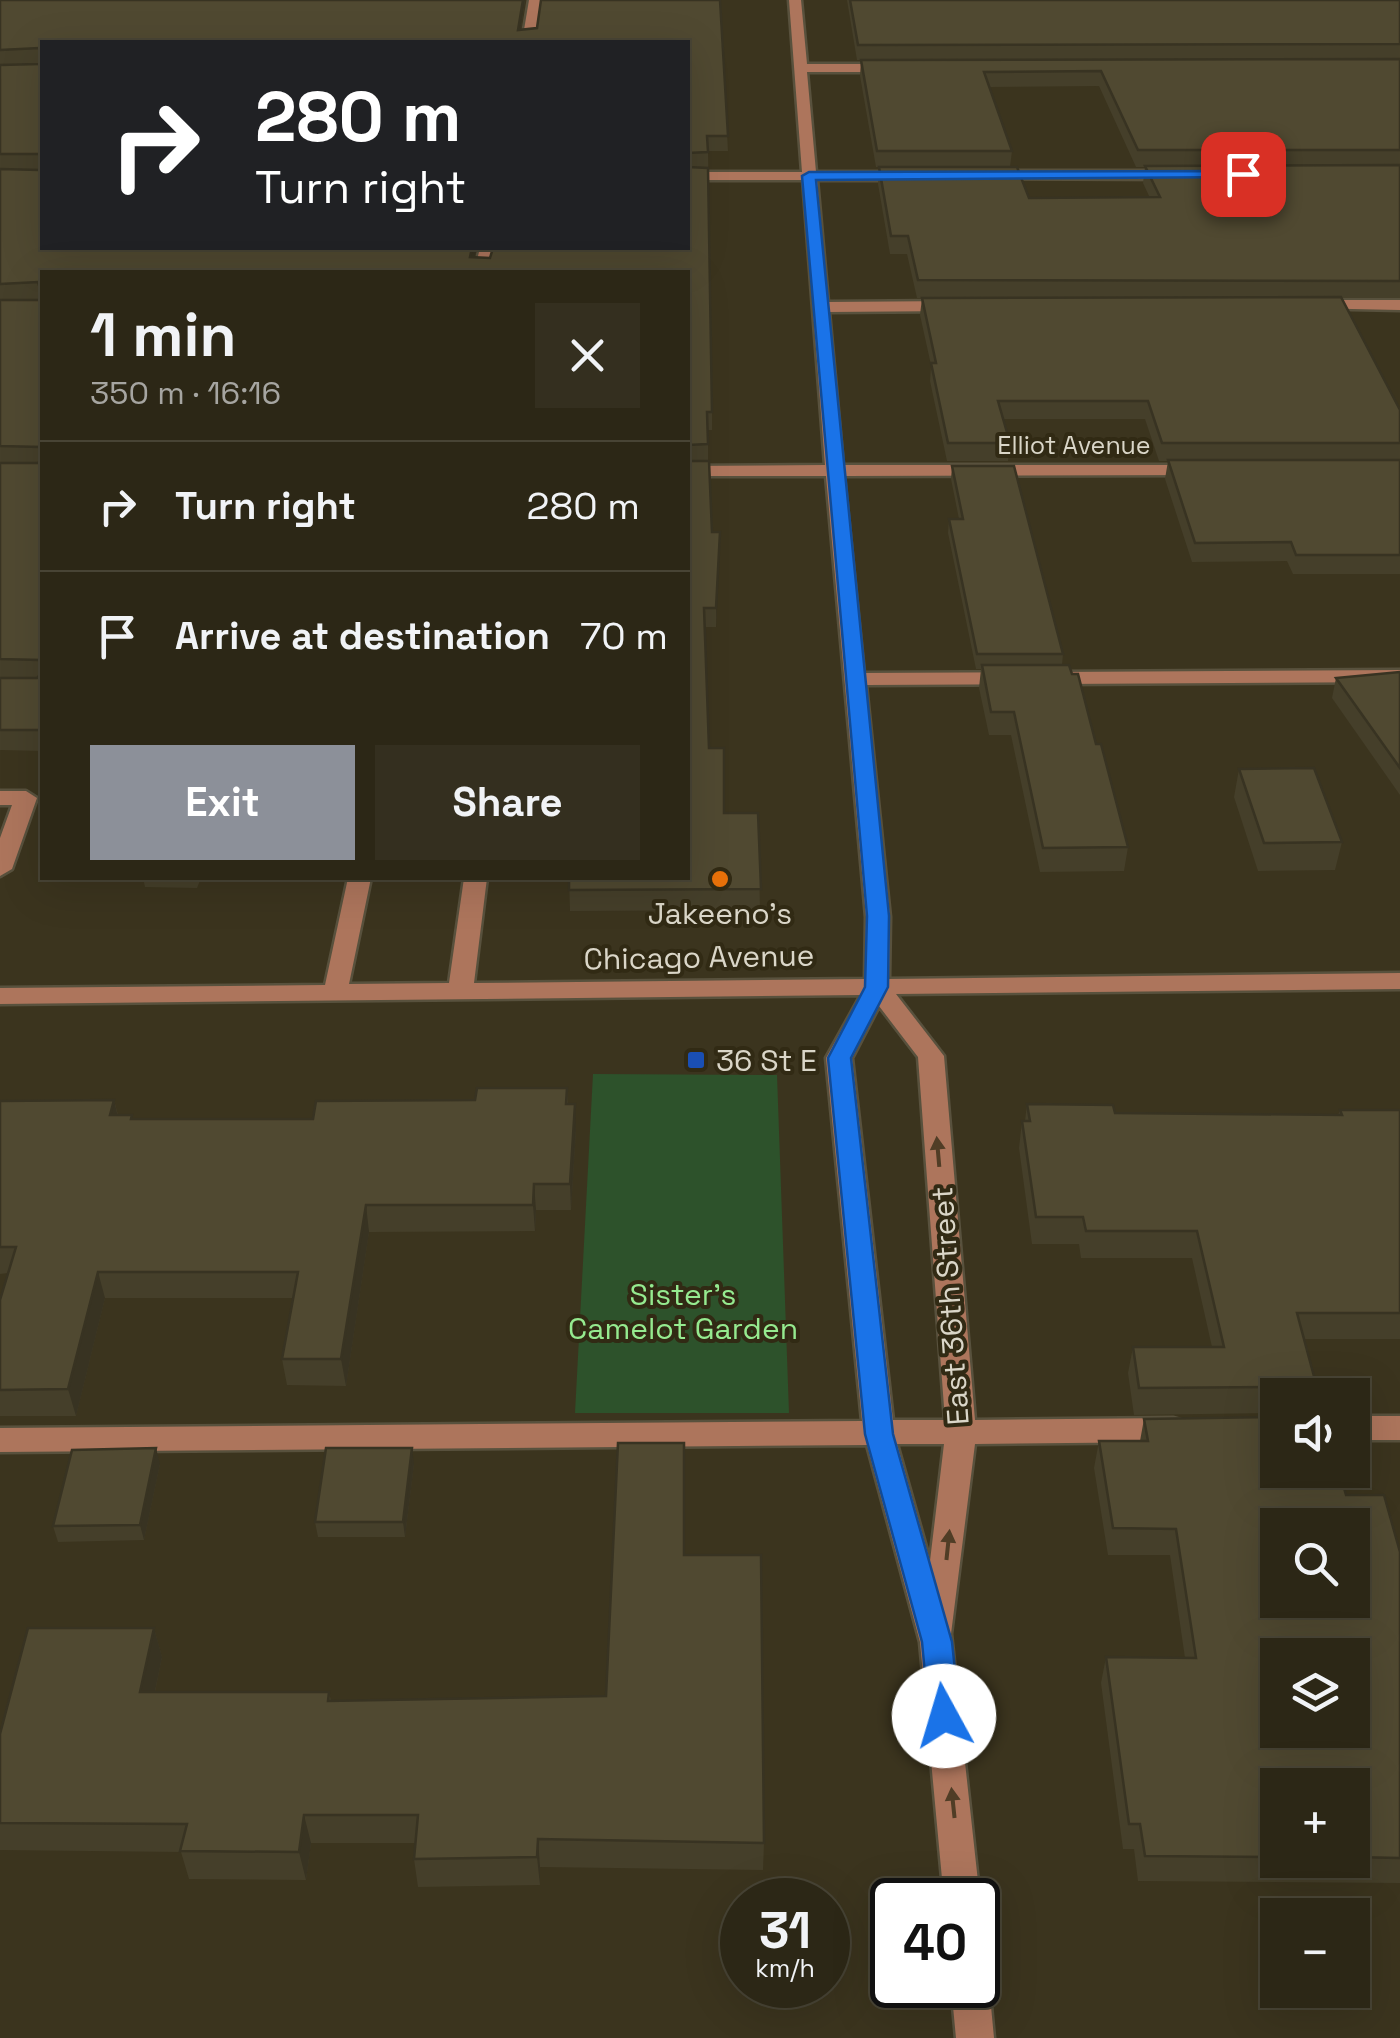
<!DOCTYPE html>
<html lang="en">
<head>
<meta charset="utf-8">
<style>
	:root { --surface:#2c2716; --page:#342f1f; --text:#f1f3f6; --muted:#a6a5a1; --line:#484435; --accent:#8c9099 }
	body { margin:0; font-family:"Space Grotesk",sans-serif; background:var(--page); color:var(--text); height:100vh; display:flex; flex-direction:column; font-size:38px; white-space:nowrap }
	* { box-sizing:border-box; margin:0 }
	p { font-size:32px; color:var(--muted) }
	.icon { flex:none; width:55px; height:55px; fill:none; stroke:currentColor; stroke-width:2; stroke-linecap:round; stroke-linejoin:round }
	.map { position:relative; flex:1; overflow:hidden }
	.details { position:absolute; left:40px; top:270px; width:650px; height:610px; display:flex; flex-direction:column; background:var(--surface); border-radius:0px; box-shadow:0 10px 40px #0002,0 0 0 2px var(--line) }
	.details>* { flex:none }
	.top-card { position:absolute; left:40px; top:40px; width:650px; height:210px; border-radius:0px; box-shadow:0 10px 40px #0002,0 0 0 2px var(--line); background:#202124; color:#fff; overflow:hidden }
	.fabs { position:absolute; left:1260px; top:1378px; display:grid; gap:20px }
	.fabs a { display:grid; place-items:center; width:110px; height:110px; border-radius:0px; background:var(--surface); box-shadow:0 10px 40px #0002,0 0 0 2px var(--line); font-size:50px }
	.speed { position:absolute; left:720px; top:1878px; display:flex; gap:20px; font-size:50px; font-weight:700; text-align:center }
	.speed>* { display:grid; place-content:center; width:130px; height:130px; border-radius:50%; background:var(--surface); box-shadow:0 10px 40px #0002,0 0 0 2px var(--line); line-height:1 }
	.speed small { font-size:25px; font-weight:400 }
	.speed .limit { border:5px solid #111; border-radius:15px; background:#fff; color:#111 }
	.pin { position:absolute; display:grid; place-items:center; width:85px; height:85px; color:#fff; margin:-42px; border-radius:20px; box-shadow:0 5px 15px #0006 }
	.me { position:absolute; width:110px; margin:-55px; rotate:354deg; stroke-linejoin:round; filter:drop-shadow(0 0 8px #0008) }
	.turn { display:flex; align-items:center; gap:35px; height:210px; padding:0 50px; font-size:45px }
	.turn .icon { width:130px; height:130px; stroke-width:2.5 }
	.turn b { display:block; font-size:70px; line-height:85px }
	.round { display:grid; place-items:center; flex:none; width:105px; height:105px; border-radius:0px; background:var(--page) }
	.headline { display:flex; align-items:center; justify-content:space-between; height:170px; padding:0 50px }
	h1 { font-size:60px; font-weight:700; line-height:75px }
	.action { display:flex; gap:20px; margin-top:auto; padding:20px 50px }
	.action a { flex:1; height:115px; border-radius:0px; background:var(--accent); color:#fff; font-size:40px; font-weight:700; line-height:115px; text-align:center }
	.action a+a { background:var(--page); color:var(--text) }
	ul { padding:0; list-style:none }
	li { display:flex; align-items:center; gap:30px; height:130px; padding:0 50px; border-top:2px solid var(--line) }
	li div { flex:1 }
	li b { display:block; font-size:38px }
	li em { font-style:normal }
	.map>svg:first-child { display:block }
</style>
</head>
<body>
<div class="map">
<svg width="1400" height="2038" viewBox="0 0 1400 2038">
	<rect width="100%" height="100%" fill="#3b341e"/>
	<polygon fill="#2d522b" points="593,1074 777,1075 789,1413 575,1413"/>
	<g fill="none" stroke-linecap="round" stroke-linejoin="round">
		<g stroke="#58513d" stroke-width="5">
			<g id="minor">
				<polygon points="529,0 541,0 534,42 522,42"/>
				<path d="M789 0H801L807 64H891L897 68 891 72H807L816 172H912L919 176 912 180H817L828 302 955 301 963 306 955 311 829 312 843 465H1197L1206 470 1197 475 844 476 864 673 1400 670V682L866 685 890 917 889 979 1400 973V989L896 994 944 1056 975 1420 1173 1418 1184 1421 1188 1430 1184 1439 1173 1442 975 1444 951 1634 980 1900 978 1906V1900H944L920 1642 867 1445 0 1452V1428L862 1421 826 1058 861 995 0 1004V988L325 985 348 878H371L349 984 449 983 464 878H487L474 983 865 979 866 917 826 476H688V466L825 465 803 180H688V172H802ZM879 1006 918 1057 945 1420H893L852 1058ZM897 1444H944L930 1561Z"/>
				<polygon points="987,171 1177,171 1184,175 1177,179 982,178 982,172"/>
				<polygon points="480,248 495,248 489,272 474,272"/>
				<polygon points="1310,300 1400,300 1400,310 1304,308 1302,305"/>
				<polygon points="0,791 26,791 37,798 12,869 0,876 0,838 12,805 0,805"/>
				<rect x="1352" y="1416" width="48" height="24"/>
				<polygon points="978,1970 983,1972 989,1985 994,2038 956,2038 951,1985 978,1985"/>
			</g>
		</g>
		<use href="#minor" fill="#ad755c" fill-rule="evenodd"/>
	</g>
	<g fill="#453f2a" fill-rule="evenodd">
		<path d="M0 0H525L521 30 537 28 541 0H720L728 151H708L712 412V430H708V461L712 532H720L716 627H704L709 748H724V813H758L760 910 570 911 569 878H688V272H42V751L0 750ZM42 42H688V248H493L490 258H475L477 248H42Z"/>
		<polygon points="847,0 1400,0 1400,59 857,60"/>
		<path d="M1400 59V298H1341L1400 410V574H1293L1287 561 1192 562 1165 479 1168 461H1159L1145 419H1003L1010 443 1008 461H947L930 381 931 365 920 315 922 298H1036H917L907 254H890L878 184 879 167H876L860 76 861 60ZM1099 86 1136 167H1145L1143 183 1150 198H1029L1010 167 1012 151 989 87Z"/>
		<polygon points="952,466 1063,654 1062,665 1096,744 1128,847 1124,871 1040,872 1011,735 989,735 979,688 981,669 976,669 948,533 949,519 959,519 951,479"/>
		<polygon points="1400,672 1400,795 1332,698 1336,678"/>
		<polygon points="1239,769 1342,842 1335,870 1258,871 1234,797"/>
		<polygon points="42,834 42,863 38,845"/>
		<polygon points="143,878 201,878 197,888 145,887"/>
		<polygon points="567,1088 568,1104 576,1130 571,1210 536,1210 535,1231 369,1232 346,1386 287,1385 282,1359 293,1298 105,1298 76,1416 0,1416 0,1300 8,1273 0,1274 0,1101 114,1100 118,1115 133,1119 313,1119"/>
		<polygon points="1027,1104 1115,1113 1338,1115 1340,1110 1400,1110 1400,1339 1305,1339 1319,1395 1278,1395 1278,1413 1134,1415 1128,1373 1133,1347 1212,1347 1192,1258 1081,1258 1079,1244 1032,1244 1019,1148 1022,1121 1025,1121"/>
		<path d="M1144 1419 1346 1495 1400 1552V1883L1138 1881 1134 1849H1123L1101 1683 1106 1657 1185 1658 1170 1555H1108L1094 1468 1099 1441H1140ZM1278 1785H1352V1860H1278Z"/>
		<polygon points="160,1464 144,1540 58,1542 53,1526"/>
		<polygon points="414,1464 405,1537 318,1537 315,1522"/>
		<polygon points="684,1555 764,1843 763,1870 540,1867 540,1885 418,1887 414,1859 415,1843 311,1843 306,1880 189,1879 181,1852 0,1850 0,1734 154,1628 162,1657 155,1692 329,1692 331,1701 606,1696"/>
	</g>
	<g fill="#383322">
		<polygon points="523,0 525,0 519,42 518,30"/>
		<polygon points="472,248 477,248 471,272 470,257"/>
		<polygon points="720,532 720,551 716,627 716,608"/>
		<polygon points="114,1100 120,1126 110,1115"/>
		<polygon points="575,1104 576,1130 571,1210 570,1184"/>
		<polygon points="534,1184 536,1210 535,1231 533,1205"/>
		<polygon points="366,1205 369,1232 346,1386 341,1359"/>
		<polygon points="98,1272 105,1298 76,1416 68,1389"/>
		<polygon points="156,1448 160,1464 144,1540 140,1525"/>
		<polygon points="412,1448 414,1464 405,1537 403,1522"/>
		<polygon points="154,1628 162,1657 149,1720 140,1692"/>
		<polygon points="304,1815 311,1843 306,1880 299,1852"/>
		<polygon points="538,1839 540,1867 540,1885 537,1857"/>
	</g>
	<g fill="#504931" stroke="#383322" stroke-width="2.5" fill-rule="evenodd">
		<polygon points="0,0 523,0 518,30 537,28 541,0 720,0 728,136 707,136 708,152 688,153 688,42 42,42 42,59 39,48 0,50"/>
		<polygon points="850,0 1400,0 1400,44 858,45"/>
		<polygon points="1400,59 1400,150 1138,150 1101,71 984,72 1012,151 877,151 861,60"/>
		<polygon points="42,61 42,158 39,154 0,154 0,65 39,64"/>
		<polygon points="42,159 42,248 472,248 470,257 490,258 493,248 688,248 688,167 708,168 712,412 707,412 708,444 688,445 688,272 42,272 42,730 0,730 0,678 37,678 41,674 40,660 0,659 0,463 38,463 42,459 41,447 0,446 0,300 39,300 42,296 38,282 0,284 0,169 39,170"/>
		<polygon points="1400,165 1400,281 918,280 908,236 891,236 879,167 1017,167 1029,198 1160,197 1145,166"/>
		<polygon points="1341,297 1400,410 1400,443 1162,443 1148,401 998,401 1010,443 948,443 931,363 936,363 922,298"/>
		<polygon points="1168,460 1400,460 1400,555 1296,555 1291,542 1195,543"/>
		<polygon points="688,461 709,461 712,532 720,532 716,608 704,608 709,748 724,748 724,813 758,813 761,889 569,890 569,878 688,878"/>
		<polygon points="952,466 1014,466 1063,654 977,654 949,519 963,519"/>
		<polygon points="982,665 1069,665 1072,674 1078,674 1096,744 1101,744 1128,847 1043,848 1014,712 991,712"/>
		<polygon points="1400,672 1400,768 1336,678"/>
		<polygon points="1314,768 1342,842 1264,843 1239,769"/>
		<polygon points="477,1088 567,1088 566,1104 575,1104 570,1184 534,1184 533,1205 366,1205 341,1359 282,1359 298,1272 98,1272 68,1389 0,1390 0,1300 16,1247 0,1247 0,1101 114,1100 110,1115 132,1115 131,1119 313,1119 316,1101 475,1100"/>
		<polygon points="1027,1104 1113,1105 1115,1113 1342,1115 1340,1110 1400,1110 1400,1313 1297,1313 1319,1395 1289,1395 1289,1390 1285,1387 1139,1388 1133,1347 1224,1347 1197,1231 1086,1231 1083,1217 1036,1217 1022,1121 1030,1121"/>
		<path d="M1278 1417V1470H1339L1346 1495H1384L1400 1552V1858L1352 1857V1785H1278V1857L1145 1856 1140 1824H1129L1106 1657 1196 1658 1176 1529 1113 1528 1099 1441H1148L1144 1419ZM1278 1525H1352V1600H1278ZM1278 1655H1352V1730H1278Z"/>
		<polygon points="618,1443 684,1443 684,1555 761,1555 764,1843 538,1839 537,1857 414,1859 418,1815 304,1815 299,1852 180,1851 187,1824 0,1823 0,1734 28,1628 154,1628 140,1692 329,1692 328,1701 606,1696"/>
		<polygon points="156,1448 140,1525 53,1526 72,1450"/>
		<polygon points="326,1448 412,1448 403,1522 315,1522"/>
	</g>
	<defs><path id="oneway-solid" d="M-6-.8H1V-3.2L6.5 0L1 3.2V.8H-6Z" transform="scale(2.5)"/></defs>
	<g fill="#503d26">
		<use href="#oneway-solid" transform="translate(938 1152) rotate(-95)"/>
		<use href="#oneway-solid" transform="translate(948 1545) rotate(-84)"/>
		<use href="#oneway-solid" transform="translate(953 1803) rotate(-96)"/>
	</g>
	<polygon fill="#1a73e8" stroke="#114b97" stroke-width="2.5" points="1243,171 1247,172 1247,177 816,180 889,916 888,987 851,1058 893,1434 952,1642 960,1716 955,1725 944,1729 933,1725 929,1716 922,1642 865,1434 828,1058 865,987 867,916 802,176 809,172"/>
	<circle fill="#e8710a" stroke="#312a14" stroke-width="4" cx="720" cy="879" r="10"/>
	<rect fill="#1a4fb4" stroke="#312a14" stroke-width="4" x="686" y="1050" width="20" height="20" rx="5"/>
	<g text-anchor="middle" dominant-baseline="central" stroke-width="8" stroke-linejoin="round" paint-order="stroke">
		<g font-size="25" fill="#dad6c8" stroke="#312a14">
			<text x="1074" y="445">Elliot Avenue</text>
		</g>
		<g font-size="30" fill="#dad6c8" stroke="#312a14">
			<text x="720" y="913">Jakeeno's</text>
			<text x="716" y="1060" text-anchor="start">36 St E</text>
		</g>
		<g font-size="30" fill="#dad6c8" stroke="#312a14">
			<text transform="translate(699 957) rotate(-1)">Chicago Avenue</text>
			<text transform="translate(950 1306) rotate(-94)">East 36th Street</text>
		</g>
		<g font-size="30" fill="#95ea8f" stroke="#312a14">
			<text x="683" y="1294">Sister's<tspan x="683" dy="34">Camelot Garden</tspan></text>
		</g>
	</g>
</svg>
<div class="fabs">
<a><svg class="icon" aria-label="sound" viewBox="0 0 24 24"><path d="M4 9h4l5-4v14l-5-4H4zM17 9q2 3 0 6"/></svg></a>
<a><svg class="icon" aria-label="search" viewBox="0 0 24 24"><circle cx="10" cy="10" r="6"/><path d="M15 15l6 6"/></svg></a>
<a><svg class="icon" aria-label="layers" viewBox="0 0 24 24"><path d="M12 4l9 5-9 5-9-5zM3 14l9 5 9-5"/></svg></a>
<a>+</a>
<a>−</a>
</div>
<div class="speed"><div>31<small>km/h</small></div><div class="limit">40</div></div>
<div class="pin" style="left:1243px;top:174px;background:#d93025"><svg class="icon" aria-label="arrive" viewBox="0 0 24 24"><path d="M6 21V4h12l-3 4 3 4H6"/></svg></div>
<svg class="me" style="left:944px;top:1716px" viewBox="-20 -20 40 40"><circle r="19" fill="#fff"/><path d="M0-13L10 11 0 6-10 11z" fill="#1a73e8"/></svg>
<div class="top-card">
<div class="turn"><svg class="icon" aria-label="right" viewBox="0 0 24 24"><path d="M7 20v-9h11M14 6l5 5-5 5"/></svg><div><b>280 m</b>Turn right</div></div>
</div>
<section class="details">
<div class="headline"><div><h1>1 min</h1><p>350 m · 16:16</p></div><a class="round"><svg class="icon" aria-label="close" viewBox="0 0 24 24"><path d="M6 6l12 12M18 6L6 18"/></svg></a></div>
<ul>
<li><svg class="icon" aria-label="right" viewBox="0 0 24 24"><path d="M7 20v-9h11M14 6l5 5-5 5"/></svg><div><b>Turn right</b></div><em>280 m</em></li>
<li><svg class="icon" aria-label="arrive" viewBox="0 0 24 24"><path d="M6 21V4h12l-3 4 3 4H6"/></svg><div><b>Arrive at destination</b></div><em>70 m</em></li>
</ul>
<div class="action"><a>Exit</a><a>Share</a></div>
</section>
</div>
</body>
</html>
